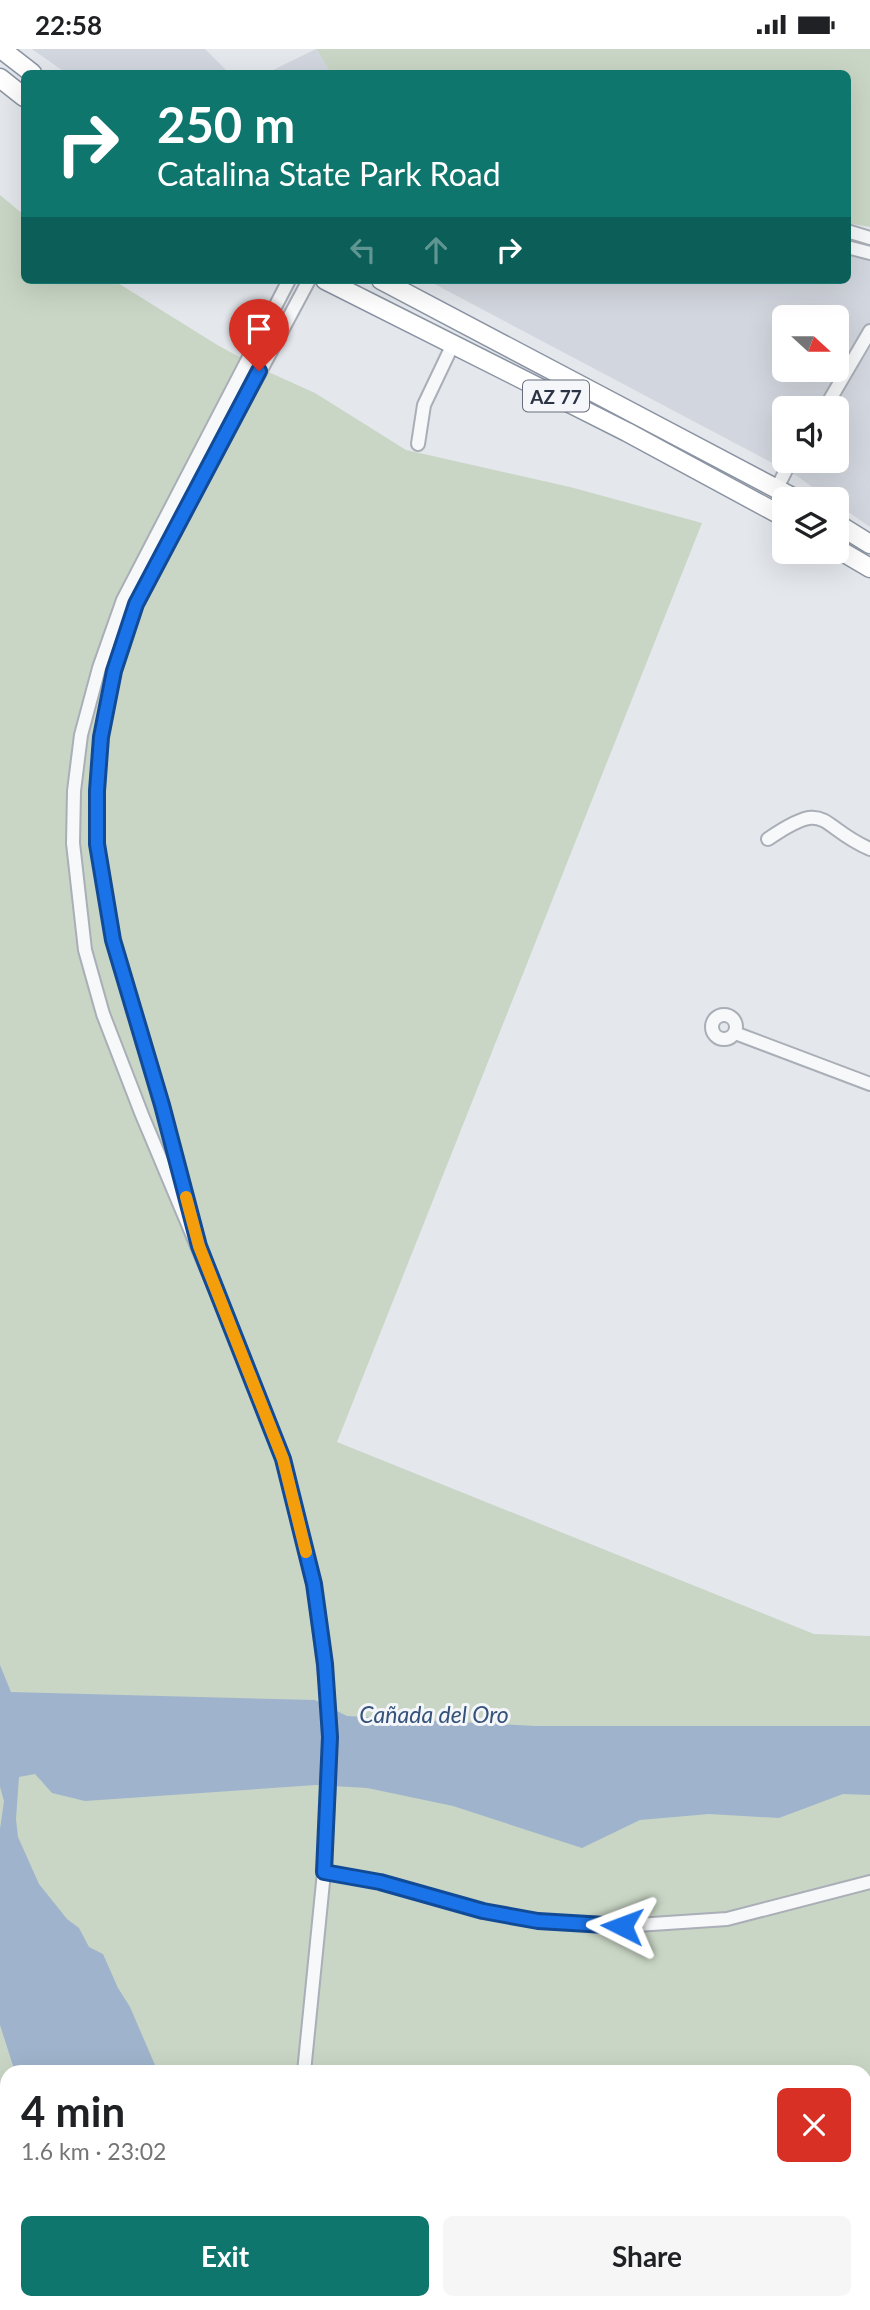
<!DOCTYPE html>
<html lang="en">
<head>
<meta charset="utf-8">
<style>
	:root { --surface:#fff; --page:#f6f6f6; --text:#202124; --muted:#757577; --accent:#0f766e }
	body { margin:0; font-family:Lato,sans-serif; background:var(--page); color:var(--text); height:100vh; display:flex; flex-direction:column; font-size:26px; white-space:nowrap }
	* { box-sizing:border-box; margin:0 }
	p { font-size:23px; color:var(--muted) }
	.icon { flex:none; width:38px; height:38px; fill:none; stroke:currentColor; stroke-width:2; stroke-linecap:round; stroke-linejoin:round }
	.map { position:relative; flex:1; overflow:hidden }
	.side { position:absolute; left:0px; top:2016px; width:872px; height:245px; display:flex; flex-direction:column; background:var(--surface); border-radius:21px 21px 0 0; box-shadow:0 7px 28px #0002 }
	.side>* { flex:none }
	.hud { position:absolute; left:21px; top:21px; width:830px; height:214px; border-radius:10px; box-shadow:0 7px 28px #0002; background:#0f766e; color:#fff; overflow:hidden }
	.needle { width:46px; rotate:111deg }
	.tools { position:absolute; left:772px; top:256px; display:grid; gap:14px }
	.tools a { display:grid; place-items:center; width:77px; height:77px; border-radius:10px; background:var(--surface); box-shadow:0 7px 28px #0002; font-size:35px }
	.pin { position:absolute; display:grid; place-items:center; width:60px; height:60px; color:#fff; margin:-72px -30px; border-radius:50% 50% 50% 0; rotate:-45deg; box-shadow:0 0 7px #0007 }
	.pin .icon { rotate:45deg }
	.me { position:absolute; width:77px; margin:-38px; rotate:273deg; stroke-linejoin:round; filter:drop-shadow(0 0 5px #0008) }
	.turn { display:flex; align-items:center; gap:24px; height:147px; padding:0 21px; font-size:32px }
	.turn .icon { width:91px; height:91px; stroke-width:2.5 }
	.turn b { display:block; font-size:49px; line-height:60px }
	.lanes { display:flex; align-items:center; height:66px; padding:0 21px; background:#0003; justify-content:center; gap:35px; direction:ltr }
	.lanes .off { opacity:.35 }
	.round { display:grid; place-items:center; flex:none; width:74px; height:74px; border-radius:10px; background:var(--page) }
	.summary { display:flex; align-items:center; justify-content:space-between; height:119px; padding:0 21px }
	h1 { font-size:42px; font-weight:700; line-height:52px }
	.action { display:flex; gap:14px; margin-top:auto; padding:14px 21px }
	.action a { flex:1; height:80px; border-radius:10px; background:var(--accent); color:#fff; font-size:28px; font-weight:700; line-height:80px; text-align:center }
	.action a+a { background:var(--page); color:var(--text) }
	.status { display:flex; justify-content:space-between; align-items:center; height:49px; padding:0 35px; background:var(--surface); direction:ltr }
	.status svg { height:19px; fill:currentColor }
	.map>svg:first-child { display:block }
</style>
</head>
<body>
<div class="status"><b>22:58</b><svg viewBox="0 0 49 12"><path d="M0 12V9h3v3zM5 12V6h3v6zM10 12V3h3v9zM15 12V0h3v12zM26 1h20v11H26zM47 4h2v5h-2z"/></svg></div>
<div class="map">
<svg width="870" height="2261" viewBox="0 0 870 2261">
	<rect width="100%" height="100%" fill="#e4e7ec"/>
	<g fill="#d2d6de" fill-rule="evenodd">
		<polygon points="32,0 205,0 229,24 66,24"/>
		<polygon points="316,0 332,0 376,24 267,24"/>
		<path d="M847 200 870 207V478L837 455 836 450H829L797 427 427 231H847ZM784 268H836V320H784ZM784 359H836V411H784Z"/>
	</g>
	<g fill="#c9d6c5" fill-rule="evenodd">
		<polygon points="317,0 870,0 870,178 847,174 847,24 331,24"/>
		<path d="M0 146 24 166V231H113L219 297 264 321 315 344 406 401 570 438 702 474 337 1393 814 1585 870 1587V2261H0ZM7 2023H864V2254H7Z"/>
	</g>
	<g fill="#9fb4cc">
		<polygon points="0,1616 11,1643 315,1651 347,1667 535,1677 870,1677 870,1746 843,1745 779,1769 709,1765 640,1771 582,1799 453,1757 367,1739 316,1736 85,1752 52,1744 35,1725 19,1728 16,1770 18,1788 39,1835 67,1870 79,1879 89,1898 103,1905 118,1939 130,1958 158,2023 15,2023 0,1976 0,1780 4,1752 0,1738"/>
		<polygon points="80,2254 217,2254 217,2261 83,2261"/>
	</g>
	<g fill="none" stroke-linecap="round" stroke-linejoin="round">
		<g stroke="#a9aeb7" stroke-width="16">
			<g id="minor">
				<polyline points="847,182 870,189"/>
				<polyline points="847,198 870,204"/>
				<polyline points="289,231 123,551 99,619 81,686 74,742 73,794 85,901 103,965 142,1066 239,1297 283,1410 314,1535 329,1660 329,1734 324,1823 304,2023"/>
				<polyline points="825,359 870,282"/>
				<polyline points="418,395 424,356 453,295"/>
				<polyline points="777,439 791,411"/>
				<path d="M768 790C829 748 817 777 870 800"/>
				<circle cx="724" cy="978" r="12"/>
				<polyline points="735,984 870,1035"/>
				<polyline points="189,1159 162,1056 113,891 97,795 97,742 101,688 114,622 136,555 309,231"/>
				<polyline points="324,1823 380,1833 483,1862 539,1872 622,1877 727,1870 870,1833"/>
				<polyline points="279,2261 280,2254"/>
			</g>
		</g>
		<g stroke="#8b94a3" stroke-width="21">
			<g id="highway">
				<polyline points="1,0 32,24"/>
				<polyline points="0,29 24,48"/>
				<polyline points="325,231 627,383 784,468"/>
				<polyline points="381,231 796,450"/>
				<polyline points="836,474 870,495"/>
				<polyline points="836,499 870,519"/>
			</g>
		</g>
		<use href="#minor" stroke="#f7f8fa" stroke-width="12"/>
		<use href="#highway" stroke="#fff" stroke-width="18"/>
	</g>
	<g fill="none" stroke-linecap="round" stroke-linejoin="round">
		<g stroke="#114b97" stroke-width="18">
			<polyline id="route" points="259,322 136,555 114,622 101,688 97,742 97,795 113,891 162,1056 199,1197 283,1410 314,1535 325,1615 330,1688 324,1823 380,1833 483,1862 538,1872 622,1877"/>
		</g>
		<use href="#route" stroke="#1a73e8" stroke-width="12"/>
		<polyline stroke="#f59e0b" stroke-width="12" points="186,1148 199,1197 283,1410 306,1503"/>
	</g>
	<g text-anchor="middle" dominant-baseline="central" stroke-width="6" stroke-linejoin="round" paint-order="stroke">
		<rect fill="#f4f6f9" stroke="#676e7b" stroke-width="2" x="523" y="331.5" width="66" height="31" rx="5"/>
		<g font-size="19" font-weight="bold" fill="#2b3445">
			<text x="556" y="347">AZ 77</text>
		</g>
		<g font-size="23" font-style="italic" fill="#34527a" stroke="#f4f6f9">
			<text x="434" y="1665">Cañada del Oro</text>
		</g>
	</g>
</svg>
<div class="tools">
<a><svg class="needle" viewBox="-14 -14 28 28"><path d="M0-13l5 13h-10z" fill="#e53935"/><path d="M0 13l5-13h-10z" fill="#757577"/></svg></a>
<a><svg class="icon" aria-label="sound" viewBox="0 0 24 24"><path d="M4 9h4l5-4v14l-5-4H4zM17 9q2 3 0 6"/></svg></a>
<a><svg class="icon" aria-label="layers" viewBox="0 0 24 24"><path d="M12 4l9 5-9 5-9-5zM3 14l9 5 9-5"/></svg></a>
</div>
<div class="pin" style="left:259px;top:322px;background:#d93025"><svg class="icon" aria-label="arrive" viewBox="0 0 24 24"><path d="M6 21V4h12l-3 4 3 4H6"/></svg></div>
<svg class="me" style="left:622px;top:1877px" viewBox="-20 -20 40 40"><path d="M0-17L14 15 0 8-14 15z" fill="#1a73e8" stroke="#fff" stroke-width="4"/></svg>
<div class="hud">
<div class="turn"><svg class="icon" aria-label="right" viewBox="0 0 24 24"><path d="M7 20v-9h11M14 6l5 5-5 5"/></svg><div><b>250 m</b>Catalina State Park Road</div></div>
<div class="lanes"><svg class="icon off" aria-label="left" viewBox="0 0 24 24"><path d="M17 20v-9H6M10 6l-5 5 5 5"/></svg><svg class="icon off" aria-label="ahead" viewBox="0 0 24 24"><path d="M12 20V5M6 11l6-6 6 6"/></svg><svg class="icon" aria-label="right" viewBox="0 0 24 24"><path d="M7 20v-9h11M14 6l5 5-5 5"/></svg></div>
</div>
<section class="side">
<div class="summary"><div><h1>4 min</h1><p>1.6 km · 23:02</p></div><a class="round" style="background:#d93025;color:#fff"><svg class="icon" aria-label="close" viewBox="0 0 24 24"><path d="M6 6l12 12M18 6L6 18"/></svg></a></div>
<div class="action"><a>Exit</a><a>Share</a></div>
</section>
</div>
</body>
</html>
